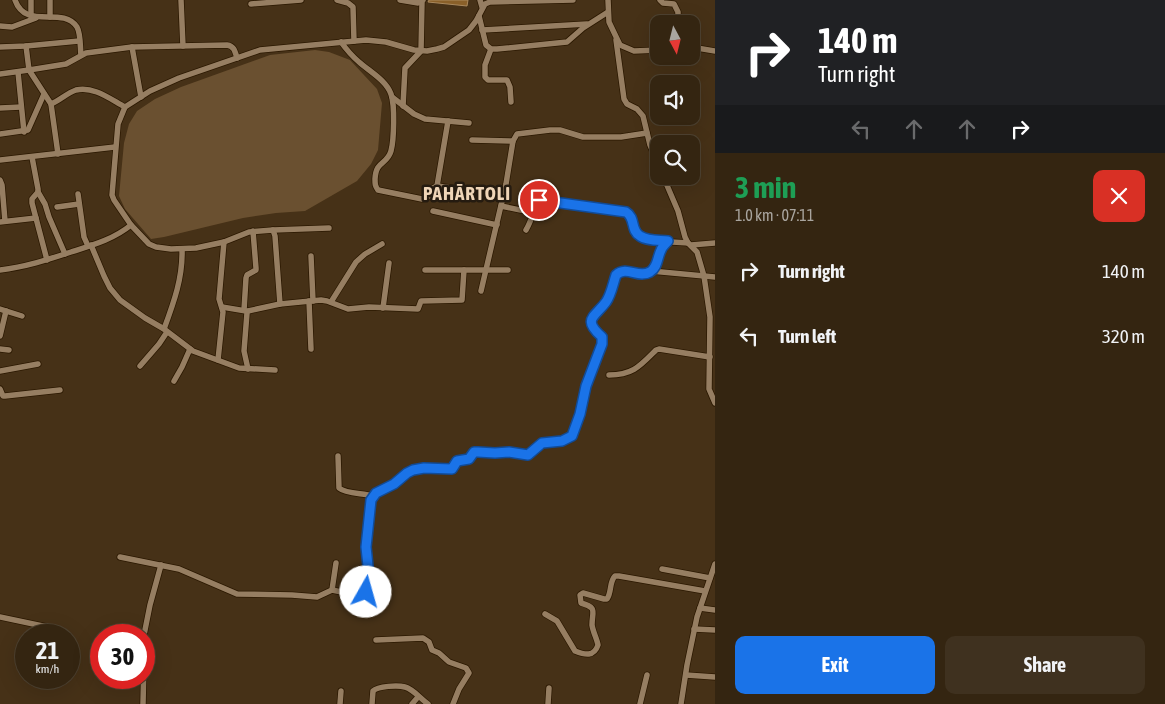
<!DOCTYPE html>
<html lang="en">
<head>
<meta charset="utf-8">
<style>
	:root { --surface:#342511; --page:#3f311f; --text:#f1f3f6; --muted:#a9a59f; --line:#4e4231; --accent:#1a73e8 }
	body { margin:0; font-family:"Asap Condensed",sans-serif; background:var(--page); color:var(--text); height:100vh; display:flex; flex-direction:column; font-size:19px; white-space:nowrap }
	* { box-sizing:border-box; margin:0 }
	p { font-size:16px; color:var(--muted) }
	.icon { flex:none; width:28px; height:28px; fill:none; stroke:currentColor; stroke-width:2; stroke-linecap:round; stroke-linejoin:round }
	.map { position:relative; flex:1; overflow:hidden }
	.side { display:flex; flex-direction:column; background:var(--surface); width:450px }
	.side>* { flex:none }
	.top-card { background:#202124; color:#fff; overflow:hidden }
	.needle { width:32px; rotate:173deg }
	.fabs { position:absolute; left:650px; top:15px; display:grid; gap:10px }
	.fabs a { display:grid; place-items:center; width:50px; height:50px; border-radius:10px; background:var(--surface); box-shadow:0 5px 20px #0002,0 0 0 1px var(--line); font-size:25px }
	.speed { position:absolute; left:15px; top:624px; display:flex; gap:10px; font-size:25px; font-weight:700; text-align:center }
	.speed>* { display:grid; place-content:center; width:65px; height:65px; border-radius:50%; background:var(--surface); box-shadow:0 5px 20px #0002,0 0 0 1px var(--line); line-height:1 }
	.speed small { font-size:12px; font-weight:400 }
	.speed .limit { border:8px solid #d22; background:#fff; color:#111 }
	.pin { position:absolute; display:grid; place-items:center; width:42px; height:42px; color:#fff; margin:-21px; border:2px solid #fff; border-radius:50%; box-shadow:0 1px 5px #0007 }
	.me { position:absolute; width:55px; margin:-28px; rotate:7deg; stroke-linejoin:round; filter:drop-shadow(0 0 4px #0008) }
	.turn { display:flex; align-items:center; gap:18px; height:105px; padding:0 20px; font-size:22px }
	.turn .icon { width:65px; height:65px; stroke-width:2.5 }
	.turn b { display:block; font-size:35px; line-height:42px }
	.lanes { display:flex; align-items:center; height:48px; padding:0 20px; background:#0003; justify-content:center; gap:25px; direction:ltr }
	.lanes .off { opacity:.35 }
	.round { display:grid; place-items:center; flex:none; width:52px; height:52px; border-radius:10px; background:var(--page) }
	.head { display:flex; align-items:center; justify-content:space-between; height:85px; padding:0 20px }
	h1 { font-size:30px; font-weight:700; line-height:38px; color:#1e9e55 }
	.cta { display:flex; gap:10px; margin-top:auto; padding:10px 20px }
	.cta a { flex:1; height:58px; border-radius:10px; background:var(--accent); color:#fff; font-size:20px; font-weight:700; line-height:58px; text-align:center }
	.cta a+a { background:var(--page); color:var(--text) }
	ul { padding:0; list-style:none }
	li { display:flex; align-items:center; gap:15px; height:65px; padding:0 20px }
	li div { flex:1 }
	li b { display:block; font-size:19px }
	li em { font-style:normal }
	main { display:flex; flex:1; min-height:0 }
	.map>svg:first-child { display:block }
</style>
</head>
<body>
<main>
<div class="map">
<svg width="715" height="704" viewBox="0 0 715 704">
	<rect width="100%" height="100%" fill="#463117"/>
	<polygon fill="#6a5030" points="315,50 329,52 350,60 377,89 382,103 378,150 371,164 357,181 305,211 276,213 243,218 164,237 151,239 125,209 119,196 124,143 129,124 137,111 155,99 181,87 270,55"/>
	<polygon fill="#8a6029" stroke="#aa895e" points="429,0 468,0 467,6 428,2"/>
	<g fill="none" stroke-linecap="round" stroke-linejoin="round">
		<g stroke="#2b1800" stroke-width="7">
			<g id="minor">
				<path d="M15 0C26 31 62 5 77 27 81 34 80 48 81 55"/>
				<polyline points="181,0 183,46"/>
				<polyline points="337,0 348,3 353,7 354,41"/>
				<polyline points="400,0 418,3 423,0"/>
				<polyline points="480,0 482,7"/>
				<polyline points="608,0 609,22 620,45 634,51 659,50"/>
				<polyline points="660,0 663,3 674,4 678,12 678,24"/>
				<polyline points="251,4 301,0"/>
				<polyline points="31,16 31,0"/>
				<polyline points="479,16 486,45 491,49 497,49 567,42 583,28 608,12"/>
				<polyline points="50,17 50,0"/>
				<polyline points="0,26 12,27 36,18"/>
				<polyline points="482,30 587,24"/>
				<polyline points="616,40 624,99 627,104 637,109 643,116 650,145 659,166"/>
				<path d="M341 42C346 49 352 56 359 62 369 71 386 80 391 94 395 105 394 140 391 151 387 165 376 160 375 179 375 184 375 186 378 190L422 199 428 197 431 189 437 186 504 195"/>
				<path d="M26 46 29 70 66 64 86 53 132 47 227 45C234 46 235 51 237 58"/>
				<polyline points="0,47 26,46 79,41"/>
				<polyline points="132,47 141,97"/>
				<polyline points="691,47 715,51"/>
				<polyline points="491,49 485,65 485,77 488,80 507,80 510,87 511,102"/>
				<polyline points="18,72 24,132"/>
				<polyline points="0,74 29,70 51,104 58,154"/>
				<polyline points="392,97 414,114 425,119 469,123"/>
				<path d="M51 104C59 101 67 93 76 90 94 86 110 99 125 107"/>
				<polyline points="403,106 405,68 421,51 422,2"/>
				<polyline points="0,108 21,107"/>
				<polyline points="0,134 28,130 44,94"/>
				<polyline points="472,140 513,141"/>
				<polyline points="32,157 38,189 38,192 32,199 32,203 47,260"/>
				<polyline points="0,160 115,147"/>
				<polyline points="663,176 678,211 685,237 688,243 697,252 704,276 710,317 709,389 715,403"/>
				<polyline points="0,180 2,185 5,221"/>
				<polyline points="437,186 448,121"/>
				<polyline points="38,192 45,204 49,217 65,254"/>
				<polyline points="78,194 84,237 88,246"/>
				<polyline points="501,206 535,213"/>
				<polyline points="57,207 79,204"/>
				<polyline points="433,211 497,225"/>
				<polyline points="0,222 36,218"/>
				<polyline points="273,230 329,228"/>
				<path d="M526 230C532 220 534 209 539 200L543 199 626 212C635 217 631 226 636 233 643 242 676 242 688 243"/>
				<polyline points="91,245 104,276 110,288 120,300 145,318 164,329 193,351 239,368 275,370"/>
				<polyline points="691,245 715,243"/>
				<polyline points="311,256 313,301"/>
				<path d="M0 270C25 267 47 260 71 252 93 245 114 239 131 225"/>
				<polyline points="425,270 508,270"/>
				<polyline points="651,271 715,277"/>
				<polyline points="481,291 506,184 513,141 517,134 550,130 560,130 583,137 621,137 647,133"/>
				<polyline points="309,301 311,349"/>
				<polyline points="331,302 356,262 365,254 382,244"/>
				<polyline points="280,304 275,236 273,230 249,232 224,242 196,248 171,249 156,247 149,244 131,225 114,200 112,195 118,124 125,107 150,91 179,78 260,50 366,40 386,42 414,50 427,51 437,49 444,47 469,30 476,21 485,4 490,2 573,0"/>
				<polyline points="222,307 246,311"/>
				<polyline points="383,308 389,263"/>
				<polyline points="0,309 22,316"/>
				<polyline points="244,310 246,278 247,275 256,270 256,268 253,231"/>
				<path d="M164 329C174 302 183 277 182 249"/>
				<polyline points="0,336 6,311"/>
				<polyline points="0,349 9,350"/>
				<polyline points="218,360 223,312 219,299 224,242"/>
				<polyline points="140,366 159,344 167,332"/>
				<polyline points="248,369 244,351 247,313 248,311 280,304 321,300 327,301 348,309 369,307 418,309 421,301 462,300 464,270"/>
				<polyline points="0,371 38,364"/>
				<path d="M609 375C633 375 640 366 656 350L659 349 710 357"/>
				<polyline points="174,381 182,367 190,349"/>
				<polyline points="0,389 3,396 5,396 60,390"/>
				<path d="M338 456 339 488C346 494 363 493 373 496"/>
				<path d="M120 557 179 569 237 594 292 595 317 597 332 590 356 595 366 593 370 585 366 547 371 500C376 491 385 490 393 485 399 481 403 475 409 472 423 465 437 471 452 469L457 461 471 458 474 452H509L528 455 542 443 562 441 572 436 580 414 586 386 603 344 602 337C582 319 593 318 606 302 611 295 613 284 616 275 626 265 638 279 650 272 658 267 657 258 661 250 662 247 665 244 668 241"/>
				<polyline points="662,569 710,578"/>
				<polyline points="332,590 336,563"/>
				<polyline points="700,608 715,610"/>
				<path d="M545 614 557 621 575 651C585 655 594 657 598 645 597 639 593 632 592 625 592 611 598 608 581 603L580 595 583 593 604 599H607C612 592 609 582 615 576H619L705 591"/>
				<polyline points="0,617 57,629"/>
				<polyline points="694,629 715,630"/>
				<polyline points="144,635 150,605 161,565"/>
				<polyline points="376,640 423,638 429,642 432,650 439,653 449,662 466,668 469,673 459,689 453,704"/>
				<polyline points="686,675 715,677"/>
				<polyline points="143,704 144,661"/>
				<polyline points="340,704 341,691"/>
				<path d="M372 704 373 691C378 686 398 685 405 687 413 689 421 699 428 704"/>
				<polyline points="412,704 418,697"/>
				<polyline points="548,704 549,688"/>
				<polyline points="640,704 647,675"/>
				<polyline points="681,704 687,665 697,617 715,564"/>
			</g>
		</g>
		<use href="#minor" stroke="#967e62" stroke-width="5.5"/>
	</g>
	<g fill="none" stroke-linecap="round" stroke-linejoin="round">
		<g stroke="#114b97" stroke-width="12">
			<path id="route" d="M366 592 369 589 370 585 366 547 371 500 376 493 394 484 407 473 413 470 424 468 452 469 457 461 469 459 474 452H478L495 453 509 452 528 455 542 443 562 441 572 436 580 414 586 386 602 344V337C582 319 594 318 606 302 611 295 613 284 616 275 627 265 638 279 650 272 658 267 657 258 661 250 662 247 665 244 668 241 659 240 647 241 640 236 630 230 636 218 626 212L539 200"/>
		</g>
		<use href="#route" stroke="#1a73e8" stroke-width="9"/>
	</g>
	<g text-anchor="middle" dominant-baseline="central" stroke-width="5" stroke-linejoin="round" paint-order="stroke">
		<g font-size="19" font-weight="bold" letter-spacing="1" fill="#efd5b7" stroke="#251b10">
			<text x="467" y="193">PAHĀRTOLI</text>
		</g>
	</g>
</svg>
<div class="fabs">
<a><svg class="needle" viewBox="-14 -14 28 28"><path d="M0-13l5 13h-10z" fill="#e53935"/><path d="M0 13l5-13h-10z" fill="#a9a59f"/></svg></a>
<a><svg class="icon" aria-label="sound" viewBox="0 0 24 24"><path d="M4 9h4l5-4v14l-5-4H4zM17 9q2 3 0 6"/></svg></a>
<a><svg class="icon" aria-label="search" viewBox="0 0 24 24"><circle cx="10" cy="10" r="6"/><path d="M15 15l6 6"/></svg></a>
</div>
<div class="speed"><div>21<small>km/h</small></div><div class="limit">30</div></div>
<div class="pin" style="left:539px;top:200px;background:#d93025"><svg class="icon" aria-label="arrive" viewBox="0 0 24 24"><path d="M6 21V4h12l-3 4 3 4H6"/></svg></div>
<svg class="me" style="left:366px;top:592px" viewBox="-20 -20 40 40"><circle r="19" fill="#fff"/><path d="M0-13L10 11 0 6-10 11z" fill="#1a73e8"/></svg>
</div>
<section class="side">
<div class="top-card">
<div class="turn"><svg class="icon" aria-label="right" viewBox="0 0 24 24"><path d="M7 20v-9h11M14 6l5 5-5 5"/></svg><div><b>140 m</b>Turn right</div></div>
<div class="lanes"><svg class="icon off" aria-label="left" viewBox="0 0 24 24"><path d="M17 20v-9H6M10 6l-5 5 5 5"/></svg><svg class="icon off" aria-label="ahead" viewBox="0 0 24 24"><path d="M12 20V5M6 11l6-6 6 6"/></svg><svg class="icon off" aria-label="ahead" viewBox="0 0 24 24"><path d="M12 20V5M6 11l6-6 6 6"/></svg><svg class="icon" aria-label="right" viewBox="0 0 24 24"><path d="M7 20v-9h11M14 6l5 5-5 5"/></svg></div>
</div>
<div class="head"><div><h1>3 min</h1><p>1.0 km · 07:11</p></div><a class="round" style="background:#d93025;color:#fff"><svg class="icon" aria-label="close" viewBox="0 0 24 24"><path d="M6 6l12 12M18 6L6 18"/></svg></a></div>
<ul>
<li><svg class="icon" aria-label="right" viewBox="0 0 24 24"><path d="M7 20v-9h11M14 6l5 5-5 5"/></svg><div><b>Turn right</b></div><em>140 m</em></li>
<li><svg class="icon" aria-label="left" viewBox="0 0 24 24"><path d="M17 20v-9H6M10 6l-5 5 5 5"/></svg><div><b>Turn left</b></div><em>320 m</em></li>
</ul>
<div class="cta"><a>Exit</a><a>Share</a></div>
</section>
</main>
</body>
</html>
